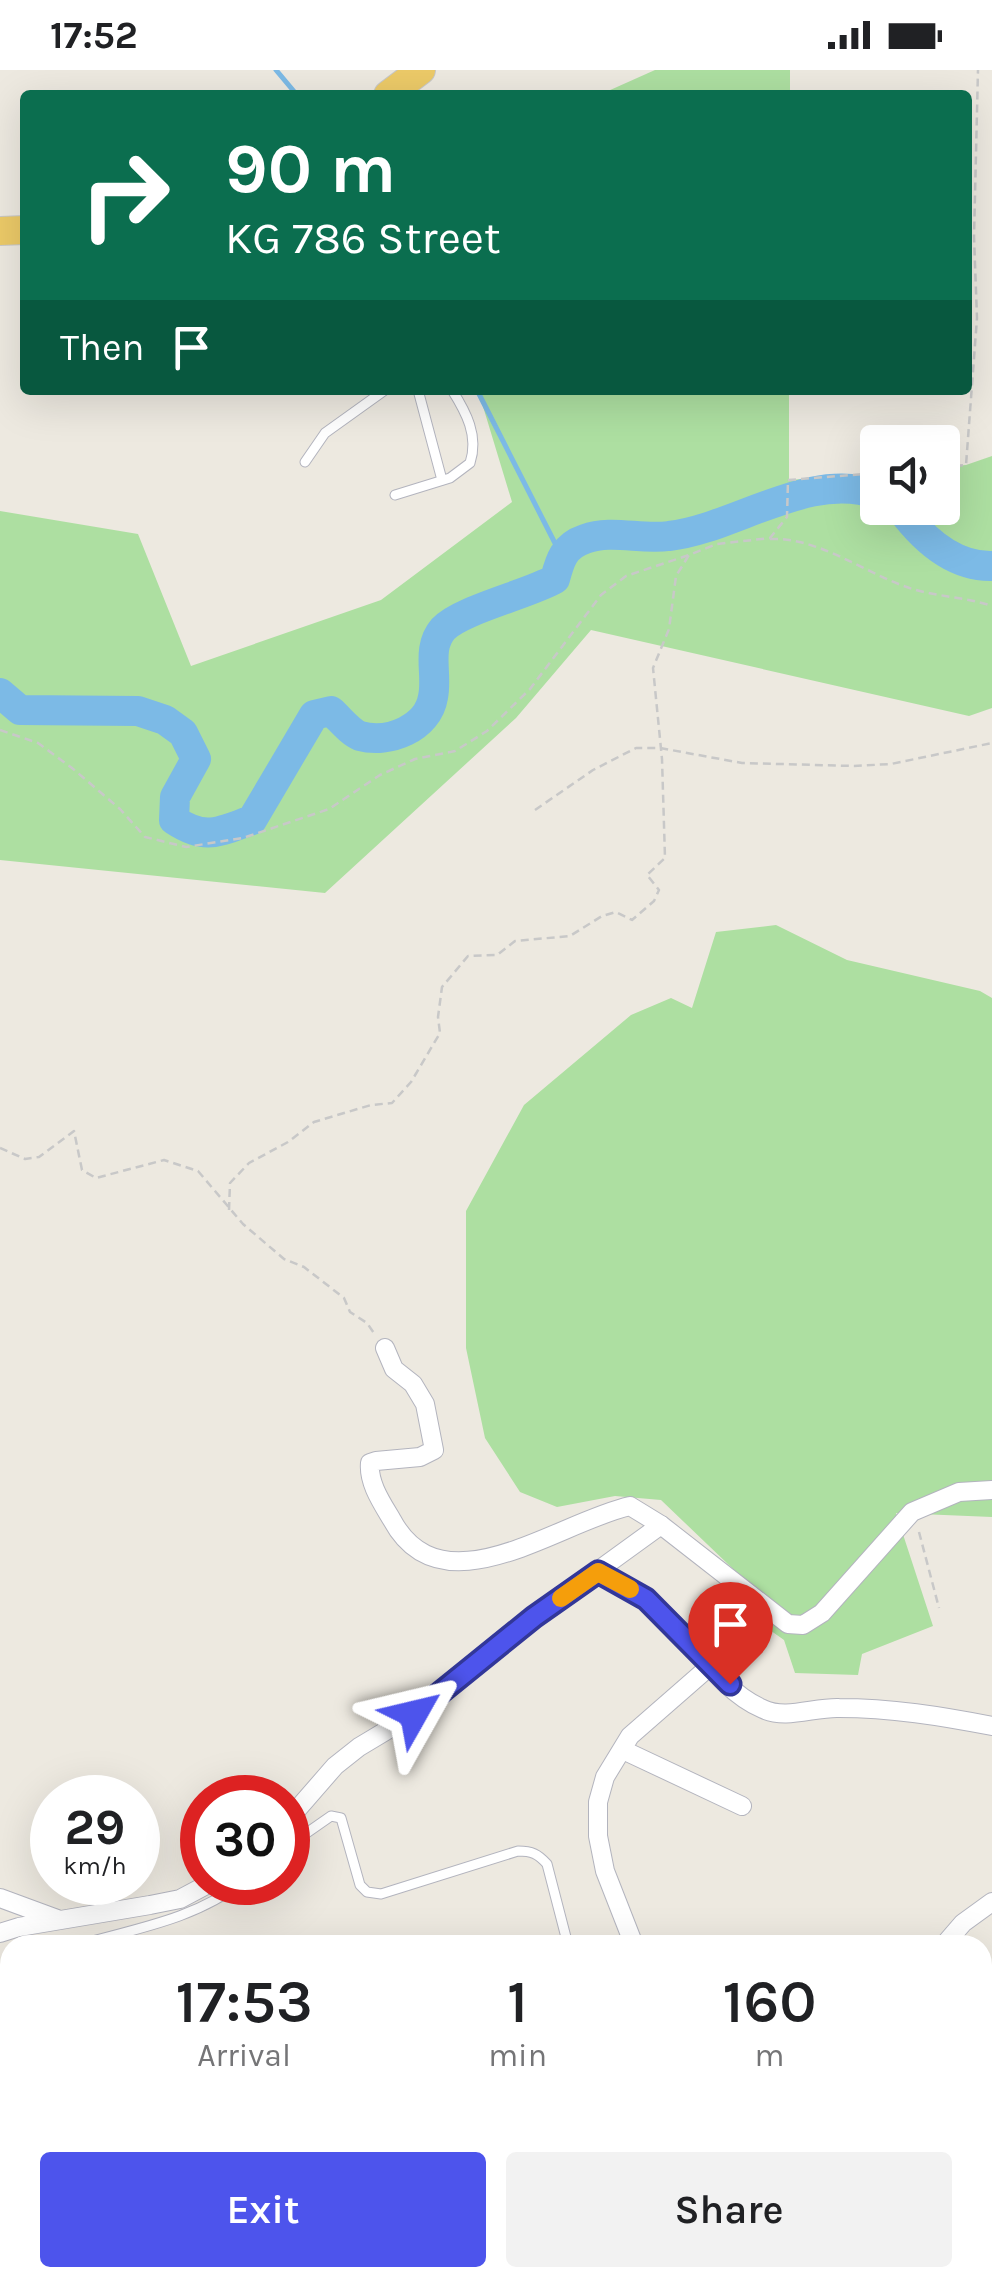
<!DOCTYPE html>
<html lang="en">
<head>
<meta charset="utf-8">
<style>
	:root { --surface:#fff; --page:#f2f2f2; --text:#202124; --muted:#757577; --accent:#4d54ec }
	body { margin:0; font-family:Karla,sans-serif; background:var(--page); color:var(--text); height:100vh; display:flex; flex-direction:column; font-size:38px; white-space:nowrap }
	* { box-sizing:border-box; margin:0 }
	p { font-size:32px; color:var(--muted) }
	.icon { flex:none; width:55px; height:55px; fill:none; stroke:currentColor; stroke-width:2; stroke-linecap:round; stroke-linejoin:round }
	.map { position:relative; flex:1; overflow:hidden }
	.panel { position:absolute; left:0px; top:1865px; width:992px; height:352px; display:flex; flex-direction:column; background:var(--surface); border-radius:30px 30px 0 0; box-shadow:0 10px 40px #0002 }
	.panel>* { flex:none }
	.banner { position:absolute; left:20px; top:20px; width:952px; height:305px; border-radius:10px; box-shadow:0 10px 40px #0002; background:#0b6e4f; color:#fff; overflow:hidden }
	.tools { position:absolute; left:860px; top:355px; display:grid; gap:20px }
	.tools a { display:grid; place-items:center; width:100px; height:100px; border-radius:10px; background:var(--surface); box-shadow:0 10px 40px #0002; font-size:50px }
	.speed { position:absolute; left:30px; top:1705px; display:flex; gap:20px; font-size:50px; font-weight:700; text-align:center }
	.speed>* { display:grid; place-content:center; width:130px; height:130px; border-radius:50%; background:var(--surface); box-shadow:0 10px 40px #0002; line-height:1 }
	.speed small { font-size:25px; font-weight:400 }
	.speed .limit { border:15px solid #d22; background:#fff; color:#111 }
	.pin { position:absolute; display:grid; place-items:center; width:85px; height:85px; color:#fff; margin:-102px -42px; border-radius:50% 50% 50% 0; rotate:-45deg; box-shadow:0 0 10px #0007 }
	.pin .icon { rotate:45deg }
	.me { position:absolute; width:110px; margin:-55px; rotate:53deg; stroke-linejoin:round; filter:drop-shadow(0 0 8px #0008) }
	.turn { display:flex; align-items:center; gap:35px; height:210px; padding:0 40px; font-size:45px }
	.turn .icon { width:130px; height:130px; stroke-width:2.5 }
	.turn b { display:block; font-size:70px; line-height:85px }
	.then { display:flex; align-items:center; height:95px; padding:0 40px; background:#0003; gap:20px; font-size:38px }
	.eta { display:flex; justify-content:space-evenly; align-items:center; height:170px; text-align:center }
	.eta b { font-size:60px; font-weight:600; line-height:70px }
	.button { display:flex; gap:20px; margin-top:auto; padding:20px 40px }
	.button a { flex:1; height:115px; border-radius:10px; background:var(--accent); color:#fff; font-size:40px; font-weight:600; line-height:115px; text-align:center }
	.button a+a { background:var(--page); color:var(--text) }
	.status { display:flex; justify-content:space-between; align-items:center; height:70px; padding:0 50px; background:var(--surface); direction:ltr }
	.status svg { height:28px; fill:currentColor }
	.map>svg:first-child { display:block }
</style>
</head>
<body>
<div class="status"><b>17:52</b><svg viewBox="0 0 49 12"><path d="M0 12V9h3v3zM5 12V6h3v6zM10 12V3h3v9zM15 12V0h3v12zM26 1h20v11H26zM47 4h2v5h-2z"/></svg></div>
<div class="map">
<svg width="992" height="2217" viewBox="0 0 992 2217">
	<rect width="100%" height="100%" fill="#ede9e0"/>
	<polygon fill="#ede8d1" points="0,2135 10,2149 10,2208 44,2208 50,2217 0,2217"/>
	<g fill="#addfa1">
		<polygon points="655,0 790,0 790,25 599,25"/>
		<polygon points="478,320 789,320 789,410 877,403 878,438 942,438 943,397 966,395 992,386 992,638 969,646 591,560 516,648 325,823 0,790 0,441 138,464 191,596 381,530 512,432"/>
		<polygon points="776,855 847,890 980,921 992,928 992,1447 896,1443 933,1556 862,1584 858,1605 795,1603 784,1570 750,1546 754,1519 661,1430 615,1426 557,1437 520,1422 485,1368 466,1278 466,1141 524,1035 631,945 671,928 692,938 716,862"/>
	</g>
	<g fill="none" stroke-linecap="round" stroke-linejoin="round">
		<g stroke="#7cbae6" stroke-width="5">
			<polyline points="276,0 297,25"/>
			<polyline points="477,320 561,485"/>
		</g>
		<g stroke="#7cbae6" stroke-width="30">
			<path d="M900 438C922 468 952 497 992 496"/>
			<path d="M0 623 20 640 138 641 165 650 183 663 196 689 175 727 174 750C206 771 218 762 252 750L314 645 331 641C340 649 350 662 360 666 389 674 428 658 433 627 438 604 426 579 443 559 460 540 529 524 555 509 560 490 564 476 585 469 612 459 640 470 669 466 734 459 811 399 878 425"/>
		</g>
		<g stroke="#b3b4be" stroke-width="11">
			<g id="service">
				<polyline points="418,320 442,410"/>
				<polyline points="305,392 325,363 385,320"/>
				<path d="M395 425 450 408 470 393C479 366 466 342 452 320"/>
				<path d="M288 1776 331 1746 341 1748 360 1815 367 1822 381 1824 518 1781C532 1781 538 1784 547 1794L568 1875"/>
				<path d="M78 1875C134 1859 196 1849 242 1812"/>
			</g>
		</g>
		<g stroke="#b3b4be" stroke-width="20">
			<g id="minor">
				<path d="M385 1278 394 1299 413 1314 425 1334 434 1380 420 1387 376 1391 370 1393C368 1413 382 1433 392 1450 442 1543 558 1452 630 1436L661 1455 788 1554 803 1555 822 1543 912 1442 959 1422 992 1420"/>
				<path d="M598 1502C626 1516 652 1531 674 1554 700 1583 725 1623 763 1639 786 1650 814 1637 839 1638 891 1638 941 1646 992 1656"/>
				<polyline points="623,1680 742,1736"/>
				<polyline points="288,1750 335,1696 359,1677 414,1644 534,1547 661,1455"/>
				<polyline points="0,1828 57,1849"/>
				<polyline points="0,1863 19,1857 150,1835 180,1829 212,1812"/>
				<polyline points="634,1875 605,1801 598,1766 598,1732 605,1707 630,1666 709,1597"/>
				<polyline points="944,1875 963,1853 992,1832"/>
				<polyline points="982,2042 992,2034"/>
				<polyline points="982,2201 992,2205"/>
				<polyline points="441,2208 451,2217"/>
				<polyline points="266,2217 279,2208"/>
				<polyline points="603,2217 611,2208"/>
			</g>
		</g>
		<g stroke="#b3b4be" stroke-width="28">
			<g id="secondary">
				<polyline points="0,2118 10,2133"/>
				<polyline points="58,2208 64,2217"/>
			</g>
		</g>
		<g stroke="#c8c8c8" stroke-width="30">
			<g id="trunk">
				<polyline points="388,25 421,0"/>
				<polyline points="0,161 25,160"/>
			</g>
		</g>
		<g stroke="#c8c8c8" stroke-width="2.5" stroke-dasharray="8 5" stroke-linecap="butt">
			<polyline points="942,397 966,395 977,248 974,167 978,0"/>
			<path d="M770 469C816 467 859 499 901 515 931 527 963 526 992 536"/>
			<polyline points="0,660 38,673 72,698 120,739 145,767 186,777 243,768 329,739 380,705 415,689 455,681 487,661 530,619 601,525 626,506 689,485"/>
			<polyline points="535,740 593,700 636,678 660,678 742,693 854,696 891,694 992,673"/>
			<polyline points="0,1078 25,1089 39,1087 74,1061 82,1100 96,1108 164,1090 198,1101 243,1154 284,1189 304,1197 344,1228 350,1242 367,1253 376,1266"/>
			<polyline points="229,1140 230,1113 249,1093 288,1072 314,1052 371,1035 392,1033 411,1012 440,963 438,947 442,917 468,886 497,885 515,871 570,866 602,846 616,842 632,850 654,831 659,820 647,805 665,788 662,689 653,598 669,559 676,506 689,485 717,474 770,468 787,447 788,410 878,403"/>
			<polyline points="919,1462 939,1538"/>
		</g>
		<use href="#service" stroke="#fff" stroke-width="9"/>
		<use href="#minor" stroke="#fff" stroke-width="18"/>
		<use href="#secondary" stroke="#fff" stroke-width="25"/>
		<use href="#trunk" stroke="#ecca68" stroke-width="28"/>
	</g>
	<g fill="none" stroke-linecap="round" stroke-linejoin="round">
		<g stroke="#323799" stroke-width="25">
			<polyline id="route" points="414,1644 534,1547 598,1502 646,1529 730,1614"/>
		</g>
		<use href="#route" stroke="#4d54ec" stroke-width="18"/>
		<polyline stroke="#f59e0b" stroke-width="18" points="561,1528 598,1502 630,1519"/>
	</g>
</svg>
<div class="tools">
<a><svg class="icon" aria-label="sound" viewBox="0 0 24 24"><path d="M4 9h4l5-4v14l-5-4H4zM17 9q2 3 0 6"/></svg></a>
</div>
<div class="speed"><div>29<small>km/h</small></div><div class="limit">30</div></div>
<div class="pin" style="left:730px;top:1614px;background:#d93025"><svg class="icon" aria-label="arrive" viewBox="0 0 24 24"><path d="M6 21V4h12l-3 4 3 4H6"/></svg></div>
<svg class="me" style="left:414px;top:1644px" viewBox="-20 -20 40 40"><path d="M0-17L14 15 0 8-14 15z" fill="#4d54ec" stroke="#fff" stroke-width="4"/></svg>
<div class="banner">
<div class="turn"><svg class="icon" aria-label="right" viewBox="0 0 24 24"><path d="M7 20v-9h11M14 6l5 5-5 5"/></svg><div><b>90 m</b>KG 786 Street</div></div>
<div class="then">Then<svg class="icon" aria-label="arrive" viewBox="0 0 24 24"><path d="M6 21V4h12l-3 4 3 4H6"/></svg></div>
</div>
<section class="panel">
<div class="eta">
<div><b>17:53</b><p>Arrival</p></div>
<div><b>1</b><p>min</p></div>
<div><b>160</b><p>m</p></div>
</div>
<div class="button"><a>Exit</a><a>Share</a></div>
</section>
</div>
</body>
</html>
